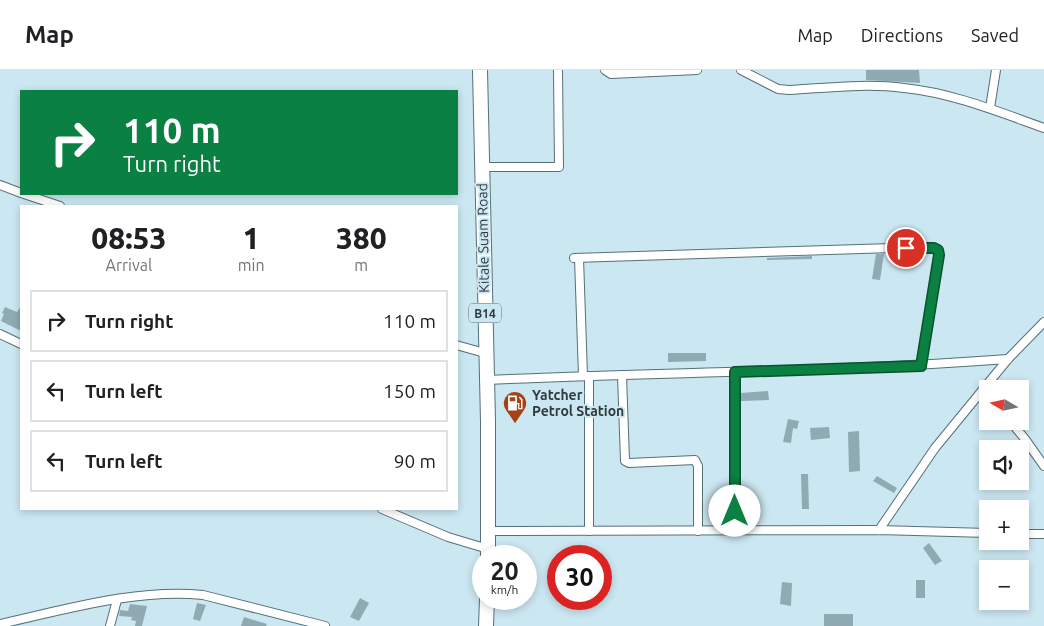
<!DOCTYPE html>
<html lang="en">
<head>
<meta charset="utf-8">
<style>
	:root { --surface:#fff; --page:#f6f6f6; --text:#202124; --muted:#757577; --line:#e0e0e0 }
	body { margin:0; font-family:Ubuntu,sans-serif; background:var(--page); color:var(--text); height:100vh; display:flex; flex-direction:column; font-size:19px; white-space:nowrap }
	* { box-sizing:border-box; margin:0 }
	p { font-size:16px; color:var(--muted) }
	.icon { flex:none; width:28px; height:28px; fill:none; stroke:currentColor; stroke-width:2; stroke-linecap:round; stroke-linejoin:round }
	.map { position:relative; flex:1; overflow:hidden }
	.panel { position:absolute; left:20px; top:135px; width:438px; height:305px; display:flex; flex-direction:column; background:var(--surface); border-radius:0px; box-shadow:0 2px 8px #0003 }
	.panel>* { flex:none }
	.banner { position:absolute; left:20px; top:20px; width:438px; height:105px; border-radius:0px; box-shadow:0 2px 8px #0003; background:#0b8043; color:#fff; overflow:hidden }
	.needle { width:32px; rotate:279deg }
	.tools { position:absolute; left:979px; top:310px; display:grid; gap:10px }
	.tools a { display:grid; place-items:center; width:50px; height:50px; border-radius:0px; background:var(--surface); box-shadow:0 2px 8px #0003; font-size:25px }
	.speed { position:absolute; left:472px; top:475px; display:flex; gap:10px; font-size:25px; font-weight:700; text-align:center }
	.speed>* { display:grid; place-content:center; width:65px; height:65px; border-radius:50%; background:var(--surface); box-shadow:0 2px 8px #0003; line-height:1 }
	.speed small { font-size:12px; font-weight:400 }
	.speed .limit { border:8px solid #d22; background:#fff; color:#111 }
	.pin { position:absolute; display:grid; place-items:center; width:42px; height:42px; color:#fff; margin:-21px; border:2px solid #fff; border-radius:50%; box-shadow:0 1px 5px #0007 }
	.me { position:absolute; width:55px; margin:-28px; rotate:0deg; stroke-linejoin:round; filter:drop-shadow(0 0 4px #0008) }
	.turn { display:flex; align-items:center; gap:18px; height:105px; padding:0 20px; font-size:22px }
	.turn .icon { width:65px; height:65px; stroke-width:2.5 }
	.turn b { display:block; font-size:35px; line-height:42px }
	.eta { display:flex; justify-content:space-evenly; align-items:center; height:85px; text-align:center }
	.eta b { font-size:30px; font-weight:800; line-height:35px }
	ul { padding:0; list-style:none }
	li { display:flex; align-items:center; gap:15px; height:62px; margin:0 10px 8px; padding:0 10px; border:2px solid var(--line); border-radius:0px }
	li div { flex:1 }
	li b { display:block; font-size:19px }
	li em { font-style:normal }
	header { display:flex; align-items:center; gap:30px; box-sizing:border-box; height:70px; padding:0 25px; background:var(--surface); border-bottom:1px solid var(--line) }
	header strong { font-size:24px }
	nav { display:flex; gap:28px; margin-inline-start:auto; font-size:18px }
	.map>svg:first-child { display:block }
</style>
</head>
<body>
<header>
<strong>Map</strong>
<nav><a>Map</a><a>Directions</a><a>Saved</a></nav>
</header>
<div class="map">
<svg width="1044" height="556" viewBox="0 0 1044 556">
	<rect width="100%" height="100%" fill="#cbe7f1"/>
	<g fill="#90aab3">
		<polygon points="866,0 919,0 920,13 866,10"/>
		<polygon points="876,184 884,184 880,210 872,209"/>
		<polygon points="812,186 812,189 767,190 767,188"/>
		<polygon points="21,236 21,261 1,251 4,244 2,243 5,237 17,242"/>
		<polygon points="668,283 706,283 706,291 668,292"/>
		<polygon points="768,321 769,330 741,331 741,323"/>
		<polygon points="788,349 799,351 797,359 793,358 791,373 783,372"/>
		<polygon points="829,357 830,368 811,370 810,358"/>
		<polygon points="859,361 860,401 849,402 848,362"/>
		<polygon points="801,404 808,404 809,439 802,439"/>
		<polygon points="877,406 897,418 894,423 873,411"/>
		<polygon points="929,473 942,491 935,495 923,478"/>
		<rect x="916" y="510" width="9" height="18"/>
		<polygon points="782,512 792,513 791,536 780,534"/>
		<polygon points="360,528 369,533 359,551 350,547"/>
		<polygon points="197,533 206,535 200,551 193,549"/>
		<polygon points="130,534 147,536 142,556 135,556 136,551 131,550 132,547 119,546 120,540 128,541"/>
		<rect x="824" y="544" width="29" height="12"/>
		<polygon points="244,547 267,554 266,556 241,556"/>
	</g>
	<g fill="none" stroke-linecap="round" stroke-linejoin="round">
		<g stroke="#576f78" stroke-width="10">
			<g id="minor">
				<polyline points="605,0 611,4 697,0"/>
				<path d="M741 0 778 19 789 20C827 18 866 13 904 18 953 23 999 42 1044 58"/>
				<polyline points="990,38 996,0"/>
				<polyline points="482,97 559,97 558,0"/>
				<polyline points="0,115 21,123"/>
				<polyline points="24,124 60,136"/>
				<polyline points="574,188 925,177 938,180 939,185 921,296"/>
				<polyline points="579,188 583,306"/>
				<polyline points="0,264 21,274"/>
				<polyline points="456,275 485,283"/>
				<polyline points="622,305 625,391 629,393 695,390 698,396 698,461"/>
				<polyline points="589,306 589,461"/>
				<path d="M487 310C660 302 834 302 1008 289"/>
				<polyline points="1010,351 1025,369 1044,396"/>
				<polyline points="382,439 448,467 488,479"/>
				<polyline points="879,460 935,378 1008,289 1044,252"/>
				<polyline points="488,461 879,460 988,463"/>
				<polyline points="735,461 735,301"/>
				<polyline points="1020,464 1044,464"/>
				<path d="M0 554C64 540 138 518 203 525L325 556"/>
				<polyline points="110,556 117,530"/>
			</g>
		</g>
		<g stroke="#576f78" stroke-width="16">
			<g id="trunk">
				<polyline points="480,0 488,351 488,486"/>
				<polyline points="486,556 487,529"/>
			</g>
		</g>
		<use href="#minor" stroke="#fff" stroke-width="8"/>
		<use href="#trunk" stroke="#fff" stroke-width="14"/>
	</g>
	<g fill="none" stroke-linecap="round" stroke-linejoin="round">
		<g stroke="#07532c" stroke-width="12">
			<polyline id="route" points="735,441 735,302 921,296 939,185 938,180 934,178 906,178"/>
		</g>
		<use href="#route" stroke="#0b8043" stroke-width="9"/>
	</g>
	<defs>
		<g id="fuel-pin" transform="scale(1.25)"><path d="M0 17L-7.5 6A9.5 9.5 0 1 1 7.5 6Z" fill="#a64113" stroke="#cbe7f1"/><path d="M-5.5-6h7V0h2V4h1.3V-2.5L3-4.5l.8-.8L6-3V5H2.5V1h-1V6h-7ZM-4.2-4.7v3.2H.2V-4.7Z" fill="#fff"/></g>
	</defs>
	<g fill-rule="evenodd">
		<use href="#fuel-pin" x="515" y="333"/>
	</g>
	<g text-anchor="middle" dominant-baseline="central" stroke-width="4" stroke-linejoin="round" paint-order="stroke">
		<rect fill="#cbe7f1" stroke="#5e6e74" stroke-width="1" x="469" y="233.5" width="32" height="19" rx="4"/>
		<g font-size="12" font-weight="bold" fill="#2f3a3e">
			<text x="485" y="243">B14</text>
		</g>
		<g font-size="14" fill="#2f3a3e" stroke="#cbe7f1">
			<text transform="translate(483 168) rotate(-91)">Kitale Suam Road</text>
		</g>
		<g font-size="14" font-weight="bold" fill="#2f3a3e" stroke="#cbe7f1" text-anchor="start">
			<text x="532" y="325">Yatcher<tspan x="532" dy="16">Petrol Station</tspan></text>
		</g>
	</g>
</svg>
<div class="tools">
<a><svg class="needle" viewBox="-14 -14 28 28"><path d="M0-13l5 13h-10z" fill="#e53935"/><path d="M0 13l5-13h-10z" fill="#757577"/></svg></a>
<a><svg class="icon" aria-label="sound" viewBox="0 0 24 24"><path d="M4 9h4l5-4v14l-5-4H4zM17 9q2 3 0 6"/></svg></a>
<a>+</a>
<a>−</a>
</div>
<div class="speed"><div>20<small>km/h</small></div><div class="limit">30</div></div>
<div class="pin" style="left:906px;top:178px;background:#d93025"><svg class="icon" aria-label="arrive" viewBox="0 0 24 24"><path d="M6 21V4h12l-3 4 3 4H6"/></svg></div>
<svg class="me" style="left:735px;top:441px" viewBox="-20 -20 40 40"><circle r="19" fill="#fff"/><path d="M0-13L10 11 0 6-10 11z" fill="#0b8043"/></svg>
<div class="banner">
<div class="turn"><svg class="icon" aria-label="right" viewBox="0 0 24 24"><path d="M7 20v-9h11M14 6l5 5-5 5"/></svg><div><b>110 m</b>Turn right</div></div>
</div>
<section class="panel">
<div class="eta">
<div><b>08:53</b><p>Arrival</p></div>
<div><b>1</b><p>min</p></div>
<div><b>380</b><p>m</p></div>
</div>
<ul>
<li><svg class="icon" aria-label="right" viewBox="0 0 24 24"><path d="M7 20v-9h11M14 6l5 5-5 5"/></svg><div><b>Turn right</b></div><em>110 m</em></li>
<li><svg class="icon" aria-label="left" viewBox="0 0 24 24"><path d="M17 20v-9H6M10 6l-5 5 5 5"/></svg><div><b>Turn left</b></div><em>150 m</em></li>
<li><svg class="icon" aria-label="left" viewBox="0 0 24 24"><path d="M17 20v-9H6M10 6l-5 5 5 5"/></svg><div><b>Turn left</b></div><em>90 m</em></li>
</ul>
</section>
</div>
</body>
</html>
